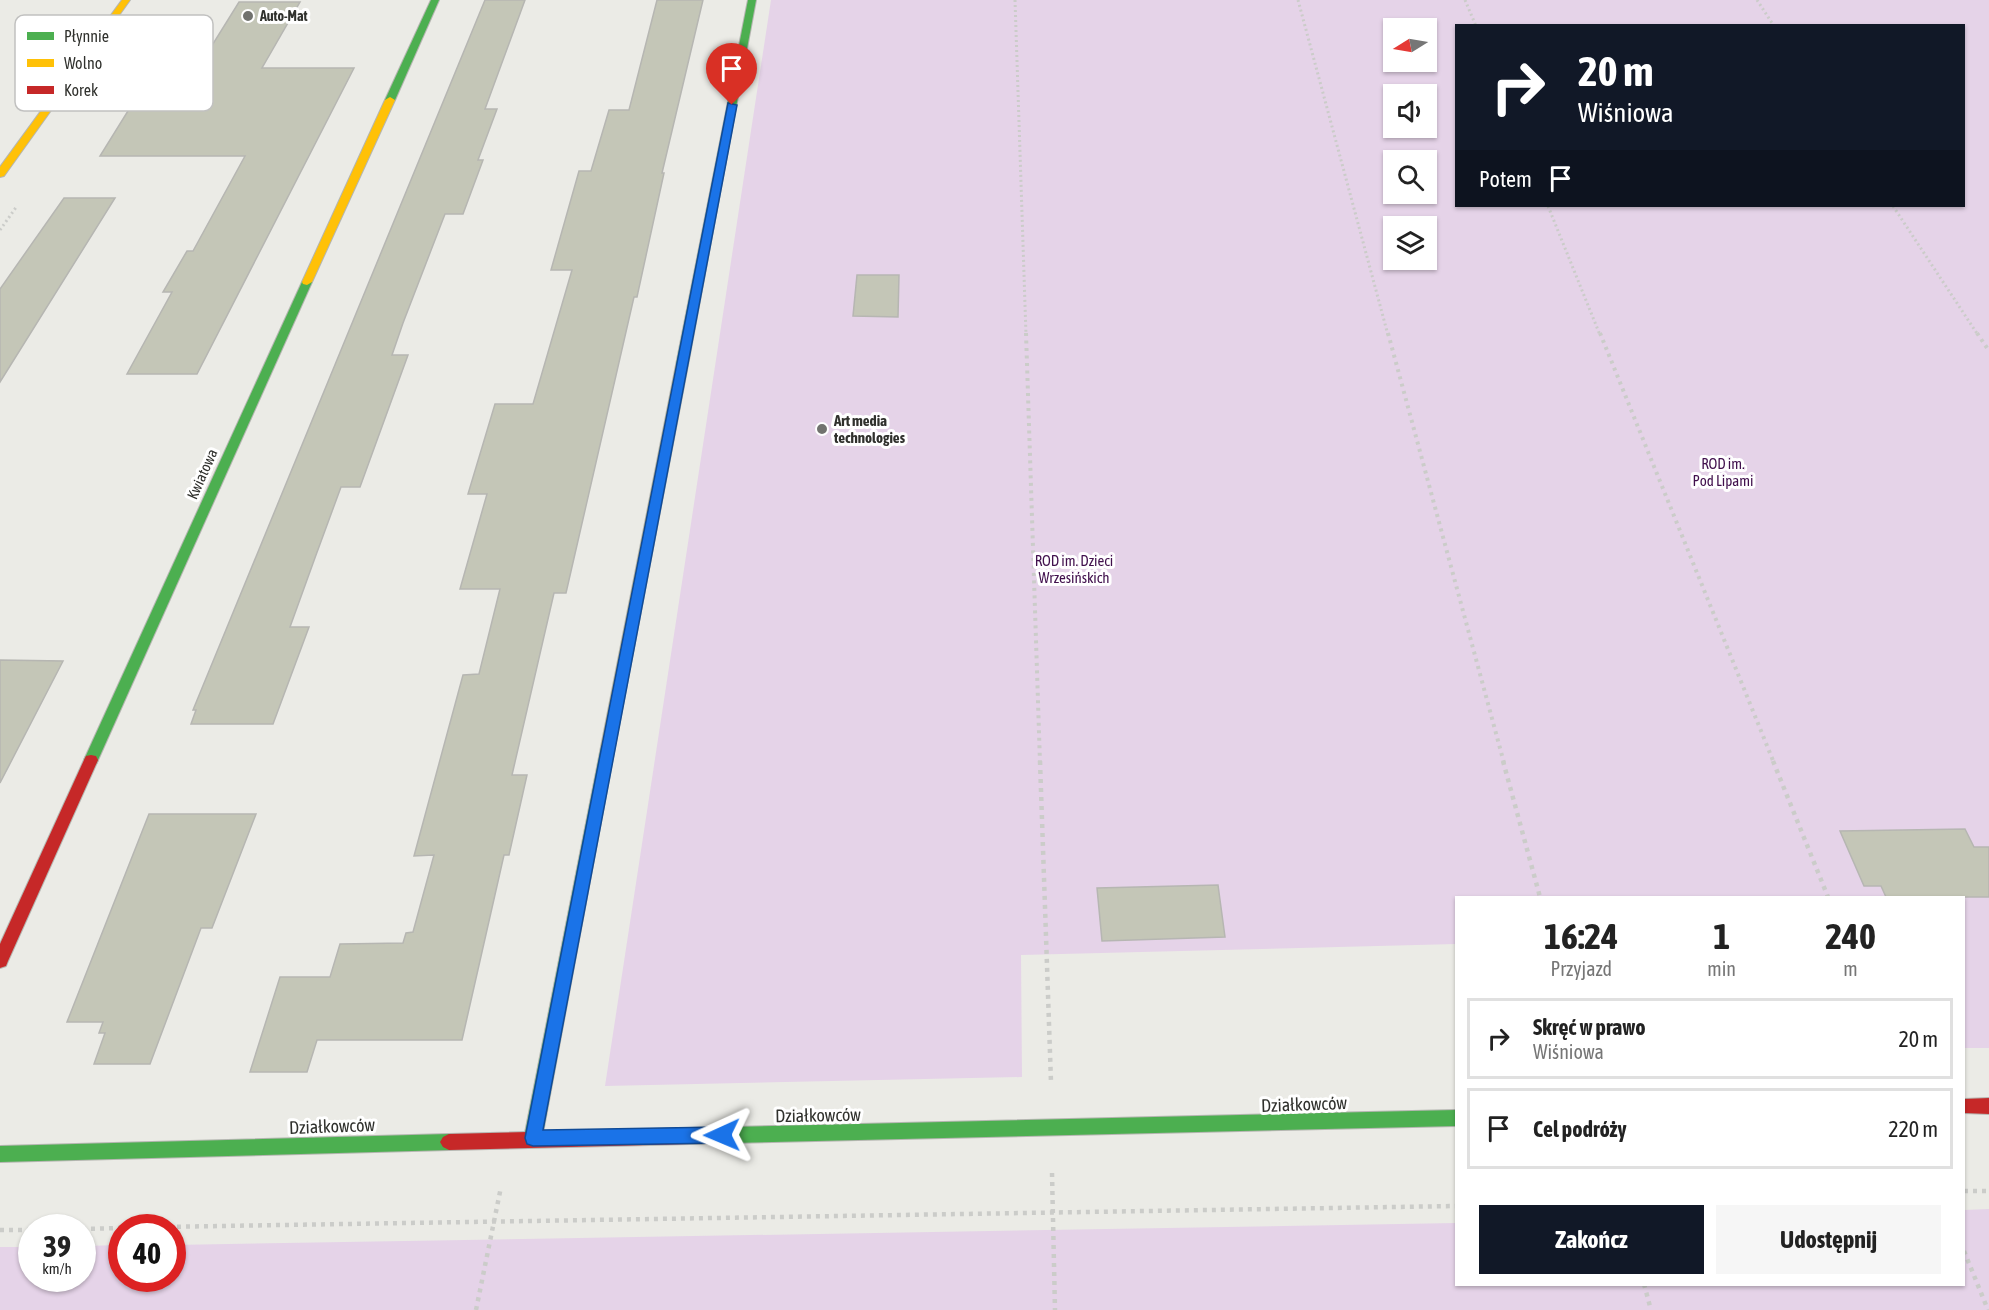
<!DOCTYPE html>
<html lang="pl">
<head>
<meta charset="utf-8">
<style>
	:root { --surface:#fff; --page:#f6f6f6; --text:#222; --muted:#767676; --line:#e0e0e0; --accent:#111827 }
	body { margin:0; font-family:"Asap Condensed",sans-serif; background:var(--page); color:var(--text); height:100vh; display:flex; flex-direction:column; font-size:22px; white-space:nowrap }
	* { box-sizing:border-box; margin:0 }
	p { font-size:20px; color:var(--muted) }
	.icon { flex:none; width:33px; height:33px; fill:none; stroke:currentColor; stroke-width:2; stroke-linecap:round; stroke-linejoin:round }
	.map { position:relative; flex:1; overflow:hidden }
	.sheet { position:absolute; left:1455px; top:896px; width:510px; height:390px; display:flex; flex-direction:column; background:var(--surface); border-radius:0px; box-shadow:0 2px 4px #0004 }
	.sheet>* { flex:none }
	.banner { position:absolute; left:1455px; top:24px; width:510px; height:183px; border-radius:0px; box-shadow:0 2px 4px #0004; background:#111827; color:#fff; overflow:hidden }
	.needle { width:39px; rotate:259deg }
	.fabs { position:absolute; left:1383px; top:18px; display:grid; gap:12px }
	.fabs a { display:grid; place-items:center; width:54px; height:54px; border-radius:0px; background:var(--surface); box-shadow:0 2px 4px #0004; font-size:30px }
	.speed { position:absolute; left:18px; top:1214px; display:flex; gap:12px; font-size:30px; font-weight:700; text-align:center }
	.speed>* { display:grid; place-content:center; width:78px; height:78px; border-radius:50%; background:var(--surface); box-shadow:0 2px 4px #0004; line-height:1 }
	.speed small { font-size:15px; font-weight:400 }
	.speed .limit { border:9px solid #d22; background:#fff; color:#111 }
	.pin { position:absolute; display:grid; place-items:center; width:51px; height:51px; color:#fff; margin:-62px -26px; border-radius:50% 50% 50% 0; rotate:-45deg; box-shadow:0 0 6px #0007 }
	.pin .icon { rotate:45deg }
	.me { position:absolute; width:66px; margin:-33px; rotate:269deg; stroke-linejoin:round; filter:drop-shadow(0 0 4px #0008) }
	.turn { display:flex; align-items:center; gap:21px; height:126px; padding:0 24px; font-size:27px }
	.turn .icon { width:78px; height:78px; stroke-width:2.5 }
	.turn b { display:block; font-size:42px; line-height:51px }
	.then { display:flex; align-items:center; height:57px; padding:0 24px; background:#0003; gap:12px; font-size:22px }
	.eta { display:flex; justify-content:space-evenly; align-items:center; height:102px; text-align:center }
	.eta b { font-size:36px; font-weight:700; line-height:42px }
	.action { display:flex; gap:12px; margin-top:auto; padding:12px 24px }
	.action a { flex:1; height:69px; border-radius:0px; background:var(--accent); color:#fff; font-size:24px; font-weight:700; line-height:69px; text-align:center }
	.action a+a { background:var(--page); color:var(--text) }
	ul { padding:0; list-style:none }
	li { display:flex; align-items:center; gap:18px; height:81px; margin:0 12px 9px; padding:0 12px; border:3px solid var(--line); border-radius:0px }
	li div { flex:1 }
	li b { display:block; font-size:22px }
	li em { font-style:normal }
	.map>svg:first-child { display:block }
</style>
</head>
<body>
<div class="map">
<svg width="1989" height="1310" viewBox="0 0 1989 1310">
	<rect width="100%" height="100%" fill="#ebebe6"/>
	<g fill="#e5d3e8" fill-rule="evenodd">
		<path d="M771 0H1989V1048H1964V897H1456V944L1021 955 1022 1077 605 1086ZM1456 26H1964V206H1456ZM1394 28H1426V62H1394ZM1394 94H1426V128H1394ZM1394 160H1426V194H1394ZM1394 226H1426V260H1394Z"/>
		<polygon points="1989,1209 1989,1310 0,1310 0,1247 31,1247 32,1278 82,1278 83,1246 121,1245 122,1278 172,1278 173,1245 1456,1223 1456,1284 1964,1284 1964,1210"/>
	</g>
	<g fill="#c4c6b7" stroke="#b6b6b2" stroke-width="1.5">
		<polygon points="485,0 525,0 485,109 497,109 478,160 483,160 463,214 445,214 403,323 392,355 408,355 360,487 341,487 316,555 290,627 309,627 273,724 191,724 196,710 193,710"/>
		<polygon points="657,0 703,0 662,173 664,173 637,297 634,297 566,593 554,593 512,775 527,775 509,855 504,855 462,1040 317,1040 307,1072 250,1072 280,977 330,977 340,944 403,943 406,933 413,932 434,855 414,856 463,675 479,674 500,589 460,589 487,494 468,494 495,404 533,404 572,270 551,270 579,171 591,171 609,110 629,110"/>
		<polygon points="239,2 300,2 262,68 354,68 197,374 127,374 172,292 163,292 187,251 193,251 245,156 100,156 136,98 180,97"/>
		<polygon points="64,198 115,198 0,382 0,289"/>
		<polygon points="857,275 899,275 898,317 853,316"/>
		<polygon points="0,660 63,661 0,783"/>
		<polygon points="149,814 256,814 212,928 201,928 150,1064 94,1064 105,1033 99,1033 103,1022 67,1022"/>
		<polygon points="1965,829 1974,847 1989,847 1989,897 1886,897 1881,886 1864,886 1840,831"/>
		<polygon points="1218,885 1225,937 1102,941 1097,888"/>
	</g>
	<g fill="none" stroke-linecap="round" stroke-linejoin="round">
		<g stroke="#b5b6b1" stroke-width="2">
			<g id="fast">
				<polygon points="431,0 439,0 395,100 387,102 385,100"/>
				<polygon points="748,0 756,0 688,365 682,368 676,365"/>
				<polygon points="307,279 312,282 98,760 96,764 86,764 84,760 302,282"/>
				<polygon points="608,742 613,743 615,747 542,1138 539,1143 533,1146 527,1143 524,1138 601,747 603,743"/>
				<polygon points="1456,1110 1456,1126 730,1143 724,1140 721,1135 724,1130 730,1127"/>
				<polygon points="449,1134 455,1137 458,1142 455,1147 449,1150 0,1162 0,1146"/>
			</g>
		</g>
		<g stroke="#b5b6b1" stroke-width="2">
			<g id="slow">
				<polygon points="122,0 130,0 4,176 0,177 0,167"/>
				<polygon points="390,97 395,100 312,282 307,285 303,284 302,282 385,100"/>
				<polygon points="682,362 688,365 615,747 613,751 603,751 601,747 676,365"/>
			</g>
		</g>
		<g stroke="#b5b6b1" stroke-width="2">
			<g id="jam">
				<polygon points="91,755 96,756 98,760 8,961 6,966 0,968 0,944 84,760 86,756"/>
				<polygon points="1989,1098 1989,1114 1964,1113 1964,1099"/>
				<polygon points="730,1127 736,1130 739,1135 736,1140 730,1143 449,1150 443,1147 440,1142 443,1137 449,1134"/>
			</g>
		</g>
		<g stroke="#cbccc9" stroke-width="3" stroke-dasharray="2 3" stroke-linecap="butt">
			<polyline points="1015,0 1026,335"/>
			<polyline points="1298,0 1388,335"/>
			<polyline points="1465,0 1476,26"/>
			<polyline points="1757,0 1774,26"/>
			<polyline points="1548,206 1600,335"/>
			<polyline points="1893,206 1978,335"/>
			<polyline points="0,230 17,206"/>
		</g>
		<g stroke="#cbccc9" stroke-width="4" stroke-dasharray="3 4.5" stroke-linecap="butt">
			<polyline points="1026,333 1040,763"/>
			<polyline points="1388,333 1504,763"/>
			<polyline points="1600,333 1774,763"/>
			<polyline points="1977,333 1989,351"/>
		</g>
		<g stroke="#cbccc9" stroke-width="4.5" stroke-dasharray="4 5" stroke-linecap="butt">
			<polyline points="1040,761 1051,1082"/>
			<polyline points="1503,761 1540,897"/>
			<polyline points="1773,761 1828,897"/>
			<polyline points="1052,1173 1055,1310"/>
			<polyline points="1964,1191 1989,1191"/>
			<polyline points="159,1227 1456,1206"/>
			<polyline points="82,1229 122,1228"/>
			<polyline points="0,1230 32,1230"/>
			<polyline points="1964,1251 1988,1310"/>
			<polyline points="1644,1284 1651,1310"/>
			<polyline points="476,1310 501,1187"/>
		</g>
		<use href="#fast" fill="#4caf50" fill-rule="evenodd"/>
		<use href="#slow" fill="#ffc107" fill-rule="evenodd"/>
		<use href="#jam" fill="#c62828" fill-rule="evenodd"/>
	</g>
	<polygon fill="#1a73e8" stroke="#114b97" stroke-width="1.5" points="728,103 737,105 543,1130 722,1127 728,1130 731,1135 728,1141 722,1143 533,1146 527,1144 525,1138"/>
	<g fill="#71726e" stroke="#fff" stroke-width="2">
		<circle cx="248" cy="16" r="6"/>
		<circle cx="822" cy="429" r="6"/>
	</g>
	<g text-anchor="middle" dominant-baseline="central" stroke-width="6" stroke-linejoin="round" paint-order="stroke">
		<g font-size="14" font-weight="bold" fill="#30312d" stroke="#fff" text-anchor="start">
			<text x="260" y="16">Auto-Mat</text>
		</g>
		<g font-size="15" font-weight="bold" fill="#30312d" stroke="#fff" text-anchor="start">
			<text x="834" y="420">Art media<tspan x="834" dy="17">technologies</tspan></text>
		</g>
		<g font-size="15" fill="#41104d" stroke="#fff">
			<text x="1723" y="463">ROD im.<tspan x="1723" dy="17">Pod Lipami</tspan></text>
			<text x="1074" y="560">ROD im. Dzieci<tspan x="1074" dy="17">Wrzesińskich</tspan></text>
		</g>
		<g font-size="15" fill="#30312d" stroke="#fff">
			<text transform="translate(202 474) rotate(-66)">Kwiatowa</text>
		</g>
		<g font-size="18" fill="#30312d" stroke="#fff">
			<text transform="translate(1304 1104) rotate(-2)">Działkowców</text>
			<text transform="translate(818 1115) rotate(-1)">Działkowców</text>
			<text transform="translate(332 1126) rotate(-2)">Działkowców</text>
		</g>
	</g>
	<rect x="15" y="15" width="198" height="96" rx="9" fill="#fff" stroke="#c1c1c0" stroke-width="1.5"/>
	<rect x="27" y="32" width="27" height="8" fill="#4caf50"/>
	<rect x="27" y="59" width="27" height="8" fill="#ffc107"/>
	<rect x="27" y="86" width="27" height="8" fill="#c62828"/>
	<g font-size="16" fill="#30312d">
		<text x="64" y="42">Płynnie</text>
		<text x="64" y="69">Wolno</text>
		<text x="64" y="96">Korek</text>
	</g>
</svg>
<div class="fabs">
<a><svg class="needle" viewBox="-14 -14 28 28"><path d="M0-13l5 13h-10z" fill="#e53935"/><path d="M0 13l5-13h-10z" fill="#767676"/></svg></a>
<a><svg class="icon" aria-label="sound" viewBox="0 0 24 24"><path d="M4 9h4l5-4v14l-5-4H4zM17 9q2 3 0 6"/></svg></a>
<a><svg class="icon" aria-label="search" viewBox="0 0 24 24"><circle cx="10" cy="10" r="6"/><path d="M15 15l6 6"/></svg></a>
<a><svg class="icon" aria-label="layers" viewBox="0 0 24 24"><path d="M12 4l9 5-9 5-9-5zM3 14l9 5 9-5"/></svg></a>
</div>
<div class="speed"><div>39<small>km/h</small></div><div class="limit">40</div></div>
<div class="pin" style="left:732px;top:105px;background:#d93025"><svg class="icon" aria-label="arrive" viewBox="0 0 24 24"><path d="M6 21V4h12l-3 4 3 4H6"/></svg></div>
<svg class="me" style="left:722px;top:1135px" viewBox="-20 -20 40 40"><path d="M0-17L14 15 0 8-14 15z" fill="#1a73e8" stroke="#fff" stroke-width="4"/></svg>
<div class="banner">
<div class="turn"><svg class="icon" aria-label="right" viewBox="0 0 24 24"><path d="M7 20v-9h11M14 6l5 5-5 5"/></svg><div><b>20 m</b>Wiśniowa</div></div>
<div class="then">Potem<svg class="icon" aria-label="arrive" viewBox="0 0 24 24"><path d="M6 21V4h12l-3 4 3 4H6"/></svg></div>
</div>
<section class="sheet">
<div class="eta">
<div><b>16:24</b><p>Przyjazd</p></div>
<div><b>1</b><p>min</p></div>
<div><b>240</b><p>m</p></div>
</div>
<ul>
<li><svg class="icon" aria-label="right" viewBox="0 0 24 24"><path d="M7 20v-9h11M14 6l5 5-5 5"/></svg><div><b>Skręć w prawo</b><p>Wiśniowa</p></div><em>20 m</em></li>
<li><svg class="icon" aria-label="arrive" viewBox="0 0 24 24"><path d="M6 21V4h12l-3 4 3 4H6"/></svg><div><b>Cel podróży</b></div><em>220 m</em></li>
</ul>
<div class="action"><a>Zakończ</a><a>Udostępnij</a></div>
</section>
</div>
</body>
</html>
